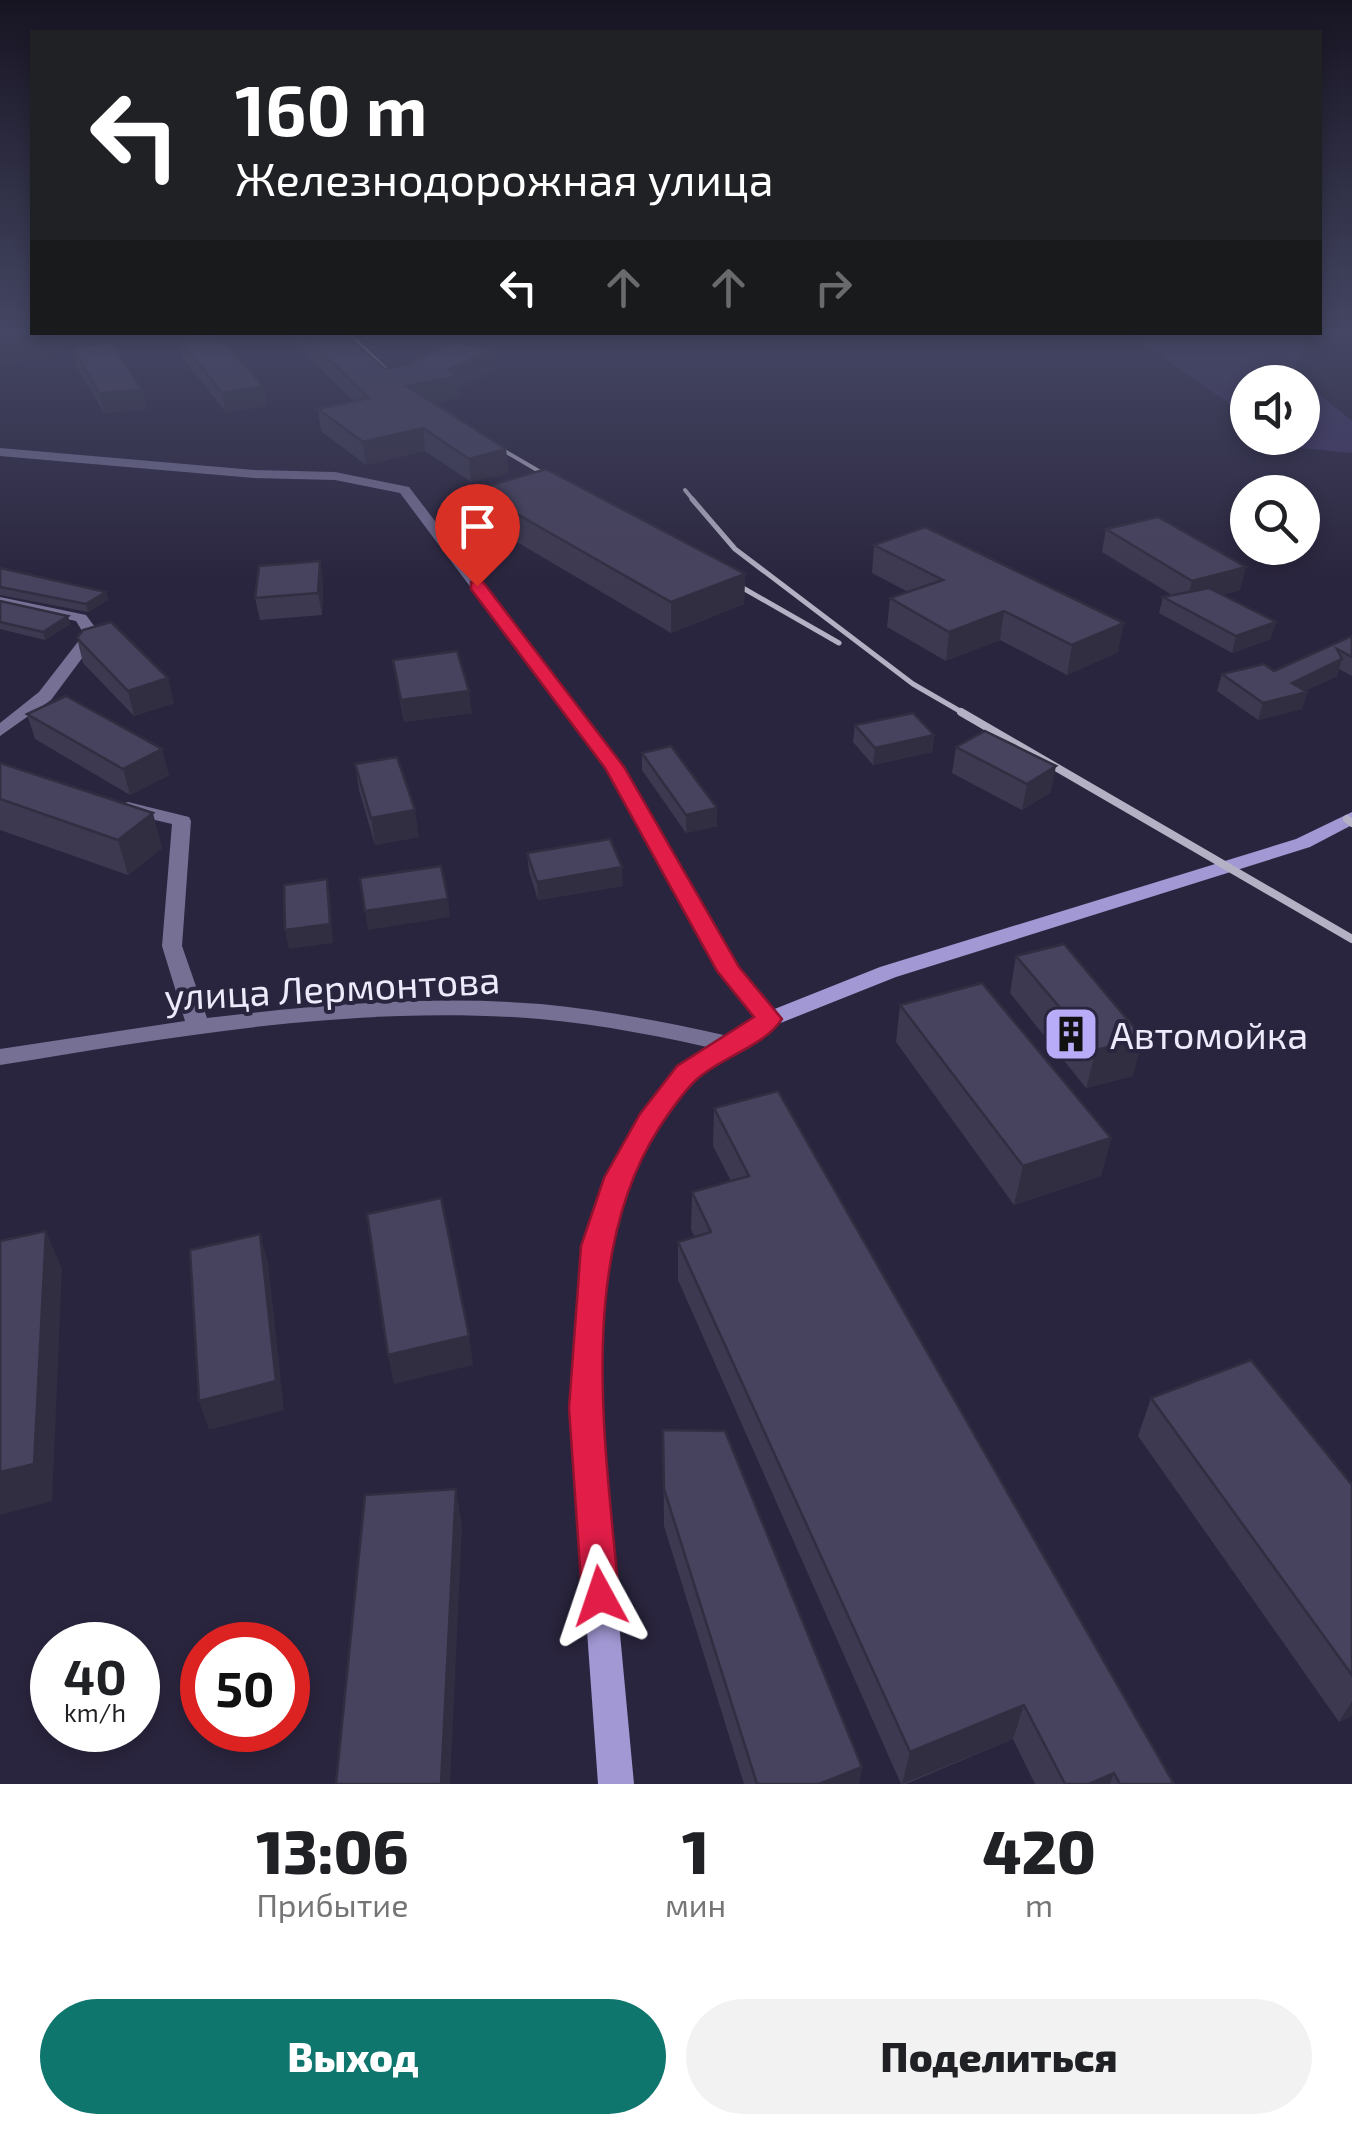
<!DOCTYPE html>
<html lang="ru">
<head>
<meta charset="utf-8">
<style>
	:root { --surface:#fff; --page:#f2f2f2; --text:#202124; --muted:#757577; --accent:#0f766e }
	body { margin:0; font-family:"Exo 2",sans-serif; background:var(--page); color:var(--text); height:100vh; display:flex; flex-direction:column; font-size:38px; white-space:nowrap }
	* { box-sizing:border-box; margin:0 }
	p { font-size:32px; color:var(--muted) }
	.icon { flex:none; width:55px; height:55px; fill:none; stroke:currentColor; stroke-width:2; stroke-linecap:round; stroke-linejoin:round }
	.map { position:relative; height:1784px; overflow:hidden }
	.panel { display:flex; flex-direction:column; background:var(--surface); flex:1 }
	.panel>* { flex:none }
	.top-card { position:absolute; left:30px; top:30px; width:1292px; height:305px; border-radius:0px; box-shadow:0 5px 15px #0003; background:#202124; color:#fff; overflow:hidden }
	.buttons { position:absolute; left:1230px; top:365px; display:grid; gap:20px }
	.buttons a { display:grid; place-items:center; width:90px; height:90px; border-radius:50%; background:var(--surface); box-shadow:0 5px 15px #0003; font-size:50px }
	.speed { position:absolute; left:30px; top:1622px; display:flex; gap:20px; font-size:50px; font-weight:700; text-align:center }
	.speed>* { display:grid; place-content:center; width:130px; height:130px; border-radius:50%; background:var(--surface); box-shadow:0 5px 15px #0003; line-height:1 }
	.speed small { font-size:25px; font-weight:400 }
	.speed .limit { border:15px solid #d22; background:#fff; color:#111 }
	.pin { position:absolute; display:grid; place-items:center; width:85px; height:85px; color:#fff; margin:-102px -42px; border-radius:50% 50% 50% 0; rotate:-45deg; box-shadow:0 0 10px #0007 }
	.pin .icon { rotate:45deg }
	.me { position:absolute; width:110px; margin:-55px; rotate:355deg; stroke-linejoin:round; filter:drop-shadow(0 0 8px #0008) }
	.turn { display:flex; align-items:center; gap:35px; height:210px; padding:0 40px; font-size:45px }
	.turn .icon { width:130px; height:130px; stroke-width:2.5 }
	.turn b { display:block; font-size:70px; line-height:85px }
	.lanes { display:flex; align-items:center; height:95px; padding:0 40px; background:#0003; justify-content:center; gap:50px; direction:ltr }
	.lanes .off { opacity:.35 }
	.eta { display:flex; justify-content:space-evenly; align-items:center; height:170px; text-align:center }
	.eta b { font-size:60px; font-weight:800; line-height:70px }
	.button { display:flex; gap:20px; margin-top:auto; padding:20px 40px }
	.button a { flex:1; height:115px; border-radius:60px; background:var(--accent); color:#fff; font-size:40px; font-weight:800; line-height:115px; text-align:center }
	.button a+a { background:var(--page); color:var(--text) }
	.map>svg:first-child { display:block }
</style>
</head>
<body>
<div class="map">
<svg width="1352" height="1784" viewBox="0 0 1352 1784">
	<rect width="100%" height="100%" fill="#2a253e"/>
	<polygon fill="#3f3465" points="1130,334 1311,334 1293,373 1352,421 1352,453 1291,447 1278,438 1302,438 1302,382 1248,382 1247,416"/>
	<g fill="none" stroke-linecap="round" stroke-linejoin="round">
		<g fill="#767095" fill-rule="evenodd">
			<polygon points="0,448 254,470 335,472 409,487 620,763 737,967 781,1019 778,1024 762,1024 718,971 606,768 400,493 335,480 254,478 0,456"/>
			<polygon points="0,597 86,615 100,634 51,700 0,736 0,723 39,692 84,634 76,621 0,605"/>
			<path d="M128 802 189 817 191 821 182 946 207 1018C317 1005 429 995 541 1004 604 1010 666 1022 728 1036L736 1038 739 1044 736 1050 728 1052C666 1037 603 1025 540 1019 359 1004 177 1036 0 1065V1049L185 1021 162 946 172 824 121 812 119 808 121 804Z"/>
		</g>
		<polygon fill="#a298d3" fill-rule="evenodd" points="1352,812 1352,825 1310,847 896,977 778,1024 695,1079 658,1127 630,1178 608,1247 599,1408 634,1784 598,1784 571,1408 582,1247 606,1178 641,1115 679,1067 762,1014 880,967 1296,839"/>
		<g stroke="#b4b1c4" stroke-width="4">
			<polyline points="349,334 404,387"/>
			<polyline points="484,439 561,484"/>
			<polyline points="685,490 694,501"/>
		</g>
		<g stroke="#b4b1c4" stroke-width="5">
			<polyline points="692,499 735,549 913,684 965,714"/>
			<polyline points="722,576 839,643"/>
		</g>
		<g stroke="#b4b1c4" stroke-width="8">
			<polyline points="961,712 1352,939"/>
			<polyline points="1347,819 1352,823"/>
		</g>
	</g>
	<g fill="#3d3950">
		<polygon points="285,334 345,334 385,369 493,349 494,370 459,388 460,398 433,403 506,449 508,473 471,482 425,451 366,465 321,431 318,409 353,401"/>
		<polygon points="178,338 263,386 267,406 226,412 182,357"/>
		<polygon points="73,348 147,409 104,413 77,367"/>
		<polygon points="475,490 745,574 744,604 671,633 478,519"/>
		<polygon points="1106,529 1240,590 1222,595 1271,639 1232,653 1159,613 1163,597 1172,595 1102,552"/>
		<polygon points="874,545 1118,652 1067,675 1000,640 946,661 887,627 890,598 908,592 872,573"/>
		<polygon points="0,568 106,592 108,600 88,612 0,595"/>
		<polygon points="323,583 322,615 260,620 255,598"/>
		<polygon points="0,601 68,616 70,624 45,640 0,629"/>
		<polygon points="1352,636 1352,676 1339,669 1337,676 1305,691 1307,692 1302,709 1258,720 1217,691 1222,674 1274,671"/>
		<polygon points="77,638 174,703 134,716 83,663"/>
		<polygon points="393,660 472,713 404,722"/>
		<polygon points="27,714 169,775 130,795 35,739"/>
		<polygon points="855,725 934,735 932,752 873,765 853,742"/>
		<polygon points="956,747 1051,792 1022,810 952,773"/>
		<polygon points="642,753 717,826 686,833 642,770"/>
		<polygon points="0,763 162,848 128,875 0,830"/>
		<polygon points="355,764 419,837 375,845 359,790"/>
		<polygon points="527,853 623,886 538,900 529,871"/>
		<polygon points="1016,956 1133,1076 1086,1088 1010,993"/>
		<polygon points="900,1005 1111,1138 1101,1176 1014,1205 896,1042"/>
		<polygon points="714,1108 1174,1784 1035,1784 1013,1739 906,1784 901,1784 678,1280 678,1242 695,1237 691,1230 692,1192 731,1181 713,1146"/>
		<polygon points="1151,1398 1352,1485 1352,1716 1339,1722 1138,1436"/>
		<polygon points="663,1430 862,1767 859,1784 744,1784 664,1526"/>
	</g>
	<g fill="#322e41">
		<polygon points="34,334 55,334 61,355 0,364 0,338"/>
		<polygon points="493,349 494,370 459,388 460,398 409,408 407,386 449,370"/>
		<polygon points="263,386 267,406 226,412 222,393"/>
		<polygon points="142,390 147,409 104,413 99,393"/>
		<polygon points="423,428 425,451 366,465 363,442"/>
		<polygon points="506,449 508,473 471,482 469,459"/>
		<polygon points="320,561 323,583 322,615 318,593"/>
		<polygon points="1246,567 1240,590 1186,604 1192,581"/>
		<polygon points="745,574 744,604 671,633 671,602"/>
		<polygon points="106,592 108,600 88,612 86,604"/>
		<polygon points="1004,611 1000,640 946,661 949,632"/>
		<polygon points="68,616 70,624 45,640 43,632"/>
		<polygon points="1276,622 1271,639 1232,653 1236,636"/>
		<polygon points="1124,623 1118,652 1067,675 1072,645"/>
		<polygon points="1342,659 1337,676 1296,695 1307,692 1302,709 1258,720 1263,703 1292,683"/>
		<polygon points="168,678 174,703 134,716 128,691"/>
		<polygon points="469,691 472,713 404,722 401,700"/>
		<polygon points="934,735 932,752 873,765 875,748"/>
		<polygon points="162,749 169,775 130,795 123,769"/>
		<polygon points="1056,766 1051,792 1022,810 1027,784"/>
		<polygon points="717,808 717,826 686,833 686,815"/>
		<polygon points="415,810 419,837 375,845 371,818"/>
		<polygon points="153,813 162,848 128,875 118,840"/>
		<polygon points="622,867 623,886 538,900 537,882"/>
		<polygon points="327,879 330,897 333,943 289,949 285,930"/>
		<polygon points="448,899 450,917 368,930 365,911"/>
		<polygon points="1143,1038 1133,1076 1086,1088 1096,1050"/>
		<polygon points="1111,1138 1101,1176 1014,1205 1023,1166"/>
		<polygon points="46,1231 62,1269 52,1501 0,1515 0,1472"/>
		<polygon points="260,1234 268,1263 284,1410 209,1430 199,1401"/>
		<polygon points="469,1336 473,1365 394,1384 388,1355"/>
		<polygon points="456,1489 462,1526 450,1784 441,1784"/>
		<polygon points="1352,1701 1352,1716 1339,1722"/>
		<polygon points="1024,1705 1013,1739 902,1784 910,1752"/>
		<polygon points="862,1767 859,1784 819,1784"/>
		<polygon points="1114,1773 1110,1784 1089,1784"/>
	</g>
	<g fill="#47425d" stroke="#322e41" stroke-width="2.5">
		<polygon points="0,334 34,334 0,338"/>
		<polygon points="209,334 216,334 263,386 222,393 178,338"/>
		<polygon points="303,334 345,334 385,369 405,365 455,342 493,349 449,370 458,376 407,386 506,449 469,459 423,428 363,442 318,409 369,398"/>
		<polygon points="111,342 142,390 99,393 73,348"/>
		<polygon points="546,469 745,574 671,602 475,490"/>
		<polygon points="1158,517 1246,567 1192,581 1106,529"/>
		<polygon points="925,527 1124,623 1072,645 1004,611 949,632 890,598 943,580 874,545"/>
		<polygon points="320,561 318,593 255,598 259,566"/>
		<polygon points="0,568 106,592 86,604 0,587"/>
		<polygon points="1209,588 1276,622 1236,636 1163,597"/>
		<polygon points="0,601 68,616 43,632 0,622"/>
		<polygon points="111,622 168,678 128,691 77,638 83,630"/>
		<polygon points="1352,636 1352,657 1337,649 1342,659 1292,683 1307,692 1263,703 1222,674 1264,664 1274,671"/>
		<polygon points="457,651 469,691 401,700 393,660"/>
		<polygon points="66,696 162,749 123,769 27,714"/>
		<polygon points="913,713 934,735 875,748 855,725"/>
		<polygon points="985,731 1056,766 1027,784 956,747"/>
		<polygon points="671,746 717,808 686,815 642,753"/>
		<polygon points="397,757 415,810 371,818 355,764"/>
		<polygon points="0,763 153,813 118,840 0,799"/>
		<polygon points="610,839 622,867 537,882 527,853"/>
		<polygon points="441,866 448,899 365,911 360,878"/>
		<polygon points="327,879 330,924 285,930 284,885"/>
		<polygon points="1064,944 1143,1038 1096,1050 1016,956"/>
		<polygon points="982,983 1111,1138 1023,1166 900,1005"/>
		<polygon points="778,1091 1174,1784 1120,1784 1114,1773 1089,1784 1065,1784 1024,1705 910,1752 678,1242 711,1232 692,1192 749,1176 714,1108"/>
		<polygon points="441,1198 469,1336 388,1355 367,1214"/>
		<polygon points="46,1231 34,1464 0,1472 0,1241"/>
		<polygon points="260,1234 276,1381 199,1401 190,1250"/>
		<polygon points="1251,1360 1352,1485 1352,1675 1151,1398"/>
		<polygon points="663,1430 725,1431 862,1767 819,1784 757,1784 664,1489"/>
		<polygon points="456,1489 441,1784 336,1784 365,1495"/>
	</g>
	<linearGradient id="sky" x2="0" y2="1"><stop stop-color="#171422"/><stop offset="0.57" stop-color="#444663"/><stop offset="1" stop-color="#444663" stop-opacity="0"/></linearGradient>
	<rect width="1352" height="583" fill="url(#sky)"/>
	<path fill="#e11d48" stroke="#92132f" stroke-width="2.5" d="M471 582H483L624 767 739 967 782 1019C764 1047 720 1057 696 1080 682 1093 669 1113 659 1128 575 1259 606 1449 619 1596L613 1609 600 1614 588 1609 582 1596 569 1408 581 1246 604 1178 640 1114 677 1066 754 1017 717 971 605 768 471 589Z"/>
	<defs>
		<g id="building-square" transform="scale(2.875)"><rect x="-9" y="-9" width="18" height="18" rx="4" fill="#b8abf7" stroke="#2a253e"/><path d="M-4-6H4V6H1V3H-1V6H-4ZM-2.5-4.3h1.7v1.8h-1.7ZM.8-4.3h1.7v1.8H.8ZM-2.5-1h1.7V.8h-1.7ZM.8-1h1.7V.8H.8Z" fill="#111"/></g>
	</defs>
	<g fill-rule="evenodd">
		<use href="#building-square" x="1071" y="1034"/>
	</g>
	<g text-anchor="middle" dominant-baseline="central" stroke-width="8" stroke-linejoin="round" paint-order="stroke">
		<g font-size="38" fill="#edeafb" stroke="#2a253e">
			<text transform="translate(332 987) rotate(-3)">улица Лермонтова</text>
		</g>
		<g font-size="38" fill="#edeafb" stroke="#2a253e" text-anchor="start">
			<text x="1110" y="1034">Автомойка</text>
		</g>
	</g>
</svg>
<div class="buttons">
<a><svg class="icon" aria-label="sound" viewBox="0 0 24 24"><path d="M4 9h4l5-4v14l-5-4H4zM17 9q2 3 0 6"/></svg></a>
<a><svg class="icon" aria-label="search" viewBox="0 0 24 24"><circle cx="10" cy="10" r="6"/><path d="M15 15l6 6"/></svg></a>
</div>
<div class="speed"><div>40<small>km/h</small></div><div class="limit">50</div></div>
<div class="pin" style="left:477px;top:586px;background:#d93025"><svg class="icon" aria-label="arrive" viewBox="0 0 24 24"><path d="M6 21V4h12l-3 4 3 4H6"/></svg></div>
<svg class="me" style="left:600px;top:1596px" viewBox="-20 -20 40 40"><path d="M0-17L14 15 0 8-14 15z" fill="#e11d48" stroke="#fff" stroke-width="4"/></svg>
<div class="top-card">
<div class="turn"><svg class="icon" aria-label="left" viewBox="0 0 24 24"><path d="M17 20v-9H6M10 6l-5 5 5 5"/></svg><div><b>160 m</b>Железнодорожная улица</div></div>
<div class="lanes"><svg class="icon" aria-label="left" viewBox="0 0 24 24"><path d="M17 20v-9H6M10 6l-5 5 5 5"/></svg><svg class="icon off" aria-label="ahead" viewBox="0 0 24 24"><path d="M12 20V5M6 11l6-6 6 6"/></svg><svg class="icon off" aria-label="ahead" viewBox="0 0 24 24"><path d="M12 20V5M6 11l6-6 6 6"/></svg><svg class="icon off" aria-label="right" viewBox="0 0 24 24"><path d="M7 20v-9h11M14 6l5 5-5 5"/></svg></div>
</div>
</div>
<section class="panel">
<div class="eta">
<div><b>13:06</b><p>Прибытие</p></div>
<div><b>1</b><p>мин</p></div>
<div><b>420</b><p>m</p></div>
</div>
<div class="button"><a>Выход</a><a>Поделиться</a></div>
</section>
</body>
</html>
